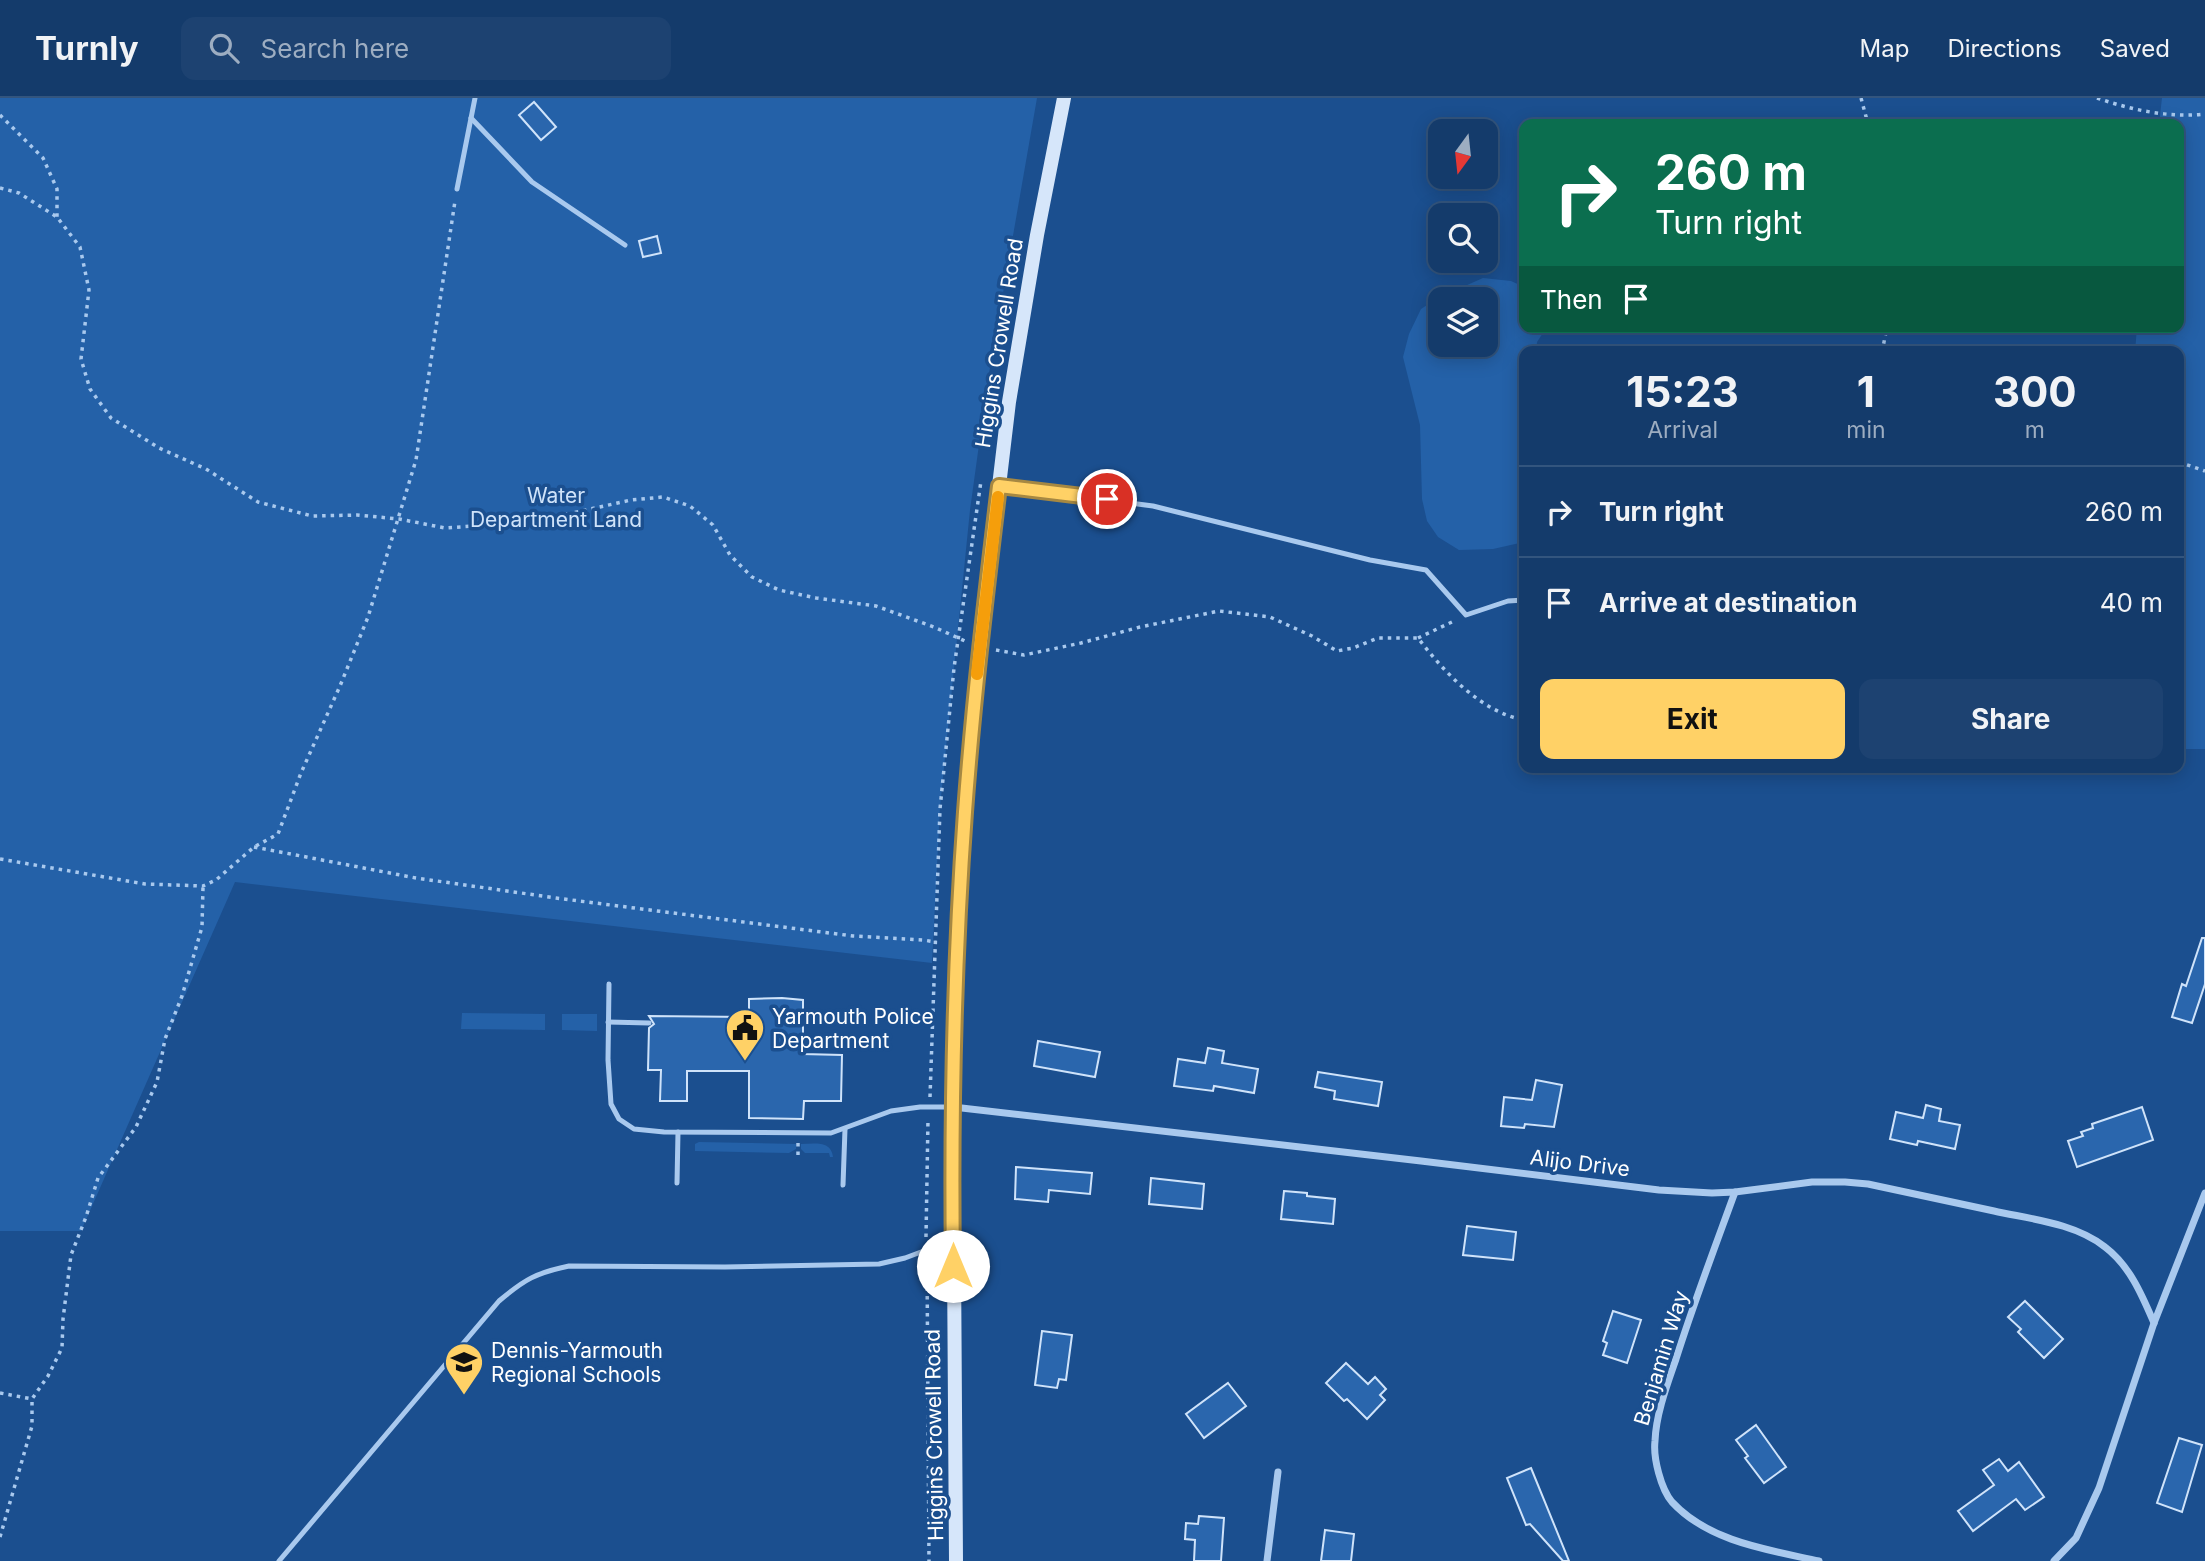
<!DOCTYPE html>
<html lang="en">
<head>
<meta charset="utf-8">
<style>
	:root { --surface:#143b6b; --page:#1d4271; --text:#f1f3f6; --muted:#9dadc1; --line:#33557e; --accent:#ffd166 }
	body { margin:0; font-family:Inter,sans-serif; background:var(--page); color:var(--text); height:100vh; display:flex; flex-direction:column; font-size:26px; white-space:nowrap }
	* { box-sizing:border-box; margin:0 }
	p { font-size:23px; color:var(--muted) }
	.icon { flex:none; width:38px; height:38px; fill:none; stroke:currentColor; stroke-width:2; stroke-linecap:round; stroke-linejoin:round }
	.map { position:relative; flex:1; overflow:hidden }
	.sheet { position:absolute; left:1519px; top:248px; width:665px; height:427px; display:flex; flex-direction:column; background:var(--surface); border-radius:14px; box-shadow:0 4px 18px #0003,0 0 0 2px var(--line) }
	.sheet>* { flex:none }
	.top-card { position:absolute; left:1519px; top:21px; width:665px; height:214px; border-radius:14px; box-shadow:0 4px 18px #0003,0 0 0 2px var(--line); background:#0b6e4f; color:#fff; overflow:hidden }
	.needle { width:46px; rotate:195deg }
	.buttons { position:absolute; left:1428px; top:21px; display:grid; gap:14px }
	.buttons a { display:grid; place-items:center; width:70px; height:70px; border-radius:14px; background:var(--surface); box-shadow:0 4px 18px #0003,0 0 0 2px var(--line); font-size:35px }
	.pin { position:absolute; display:grid; place-items:center; width:60px; height:60px; color:#fff; margin:-30px; border:4px solid #fff; border-radius:50%; box-shadow:0 2px 7px #0007 }
	.me { position:absolute; width:77px; margin:-38px; rotate:0deg; stroke-linejoin:round; filter:drop-shadow(0 0 5px #0008) }
	.turn { display:flex; align-items:center; gap:24px; height:147px; padding:0 21px; font-size:32px }
	.turn .icon { width:91px; height:91px; stroke-width:2.5 }
	.turn b { display:block; font-size:49px; line-height:60px }
	.then { display:flex; align-items:center; height:66px; padding:0 21px; background:#0003; gap:14px; font-size:26px }
	.eta { display:flex; justify-content:space-evenly; align-items:center; height:119px; text-align:center }
	.eta b { font-size:42px; font-weight:700; line-height:49px }
	.button { display:flex; gap:14px; margin-top:auto; padding:14px 21px }
	.button a { flex:1; height:80px; border-radius:14px; background:var(--accent); color:#111; font-size:28px; font-weight:700; line-height:80px; text-align:center }
	.button a+a { background:var(--page); color:var(--text) }
	ul { padding:0; list-style:none }
	li { display:flex; align-items:center; gap:21px; height:91px; padding:0 21px; border-top:2px solid var(--line) }
	li div { flex:1 }
	li b { display:block; font-size:26px }
	li em { font-style:normal }
	header { display:flex; align-items:center; gap:42px; box-sizing:border-box; height:98px; padding:0 35px; background:var(--surface); border-bottom:2px solid var(--line) }
	header strong { font-size:33px }
	nav { display:flex; gap:38px; margin-inline-start:auto; font-size:24px }
	.search { width:490px; height:63px; background:var(--page); display:flex; align-items:center; gap:18px; box-sizing:border-box; padding:0 24px; border-radius:14px; color:var(--muted); font-size:26px }
	.map>svg:first-child { display:block }
</style>
</head>
<body>
<header>
<strong>Turnly</strong>
<div class="search"><svg class="icon" aria-label="search" viewBox="0 0 24 24"><circle cx="10" cy="10" r="6"/><path d="M15 15l6 6"/></svg>Search here</div>
<nav><a>Map</a><a>Directions</a><a>Saved</a></nav>
</header>
<div class="map">
<svg width="2205" height="1463" viewBox="0 0 2205 1463">
	<rect width="100%" height="100%" fill="#1b4f8f"/>
	<g fill="#2461a8" fill-rule="evenodd">
		<polygon points="0,0 1037,0 988,281 970,412 940,709 932,865 235,784 81,1133 0,1133"/>
		<polygon points="2162,0 2205,0 2205,651 2179,651 2179,254 2135,254 2137,229 2179,229 2179,26 2159,26"/>
		<path d="M1483 180 1511 183 1524 189V229H1547L1537 244 1536 254H1524C1524 260 1525 266 1524 272 1523 287 1514 299 1524 313V444L1493 451 1459 452 1438 439 1427 423 1422 401 1420 327 1403 259 1409 236 1421 211 1438 200ZM1440 201H1486V247H1440Z"/>
		<polygon points="462,915 545,916 545,932 461,931"/>
		<polygon points="562,916 597,916 597,933 562,932"/>
		<polygon points="699,1044 796,1046 796,1051 789,1055 695,1053 695,1046"/>
		<path d="M801 1046C814 1046 831 1042 833 1059H830L829 1055H805L801 1051Z"/>
	</g>
	<g fill="#2a66ad" stroke="#cfe3fa" stroke-width="2">
		<polygon points="534,4 556,29 541,42 519,17"/>
		<polygon points="657,138 661,155 643,159 639,143"/>
		<polygon points="2202,840 2205,840 2205,886 2192,925 2172,919 2182,886 2186,888"/>
		<polygon points="782,900 803,902 803,956 842,957 841,1003 804,1003 803,1021 749,1020 749,973 687,973 687,1003 660,1003 661,972 648,972 649,930 654,926 649,918 749,919 749,901"/>
		<polygon points="1038,943 1100,954 1095,979 1034,968"/>
		<polygon points="1208,950 1224,953 1222,965 1258,971 1254,995 1214,988 1213,993 1174,988 1178,961 1205,965"/>
		<polygon points="1318,974 1382,984 1378,1008 1334,1001 1335,993 1315,989"/>
		<polygon points="1536,982 1562,987 1554,1029 1525,1026 1524,1030 1501,1028 1504,999 1532,1002"/>
		<polygon points="1926,1007 1941,1011 1939,1023 1960,1027 1955,1051 1918,1043 1917,1047 1890,1041 1896,1014 1923,1020"/>
		<polygon points="2142,1009 2153,1042 2077,1069 2068,1043 2083,1038 2081,1034 2093,1030 2092,1026"/>
		<polygon points="1016,1069 1092,1075 1090,1096 1049,1092 1048,1104 1015,1101"/>
		<polygon points="1151,1080 1204,1086 1202,1111 1149,1106"/>
		<polygon points="1284,1093 1307,1095 1307,1098 1335,1101 1333,1126 1281,1121"/>
		<polygon points="1467,1128 1516,1134 1513,1162 1463,1157"/>
		<polygon points="2025,1203 2063,1241 2044,1260 2018,1234 2021,1231 2008,1219"/>
		<polygon points="1613,1213 1641,1222 1627,1265 1603,1257 1607,1245 1603,1243"/>
		<polygon points="1042,1233 1072,1237 1066,1282 1059,1281 1057,1290 1035,1287"/>
		<polygon points="1346,1265 1368,1286 1375,1279 1386,1291 1380,1297 1385,1302 1367,1321 1347,1301 1344,1303 1326,1285"/>
		<polygon points="1228,1285 1246,1308 1204,1340 1186,1316"/>
		<polygon points="1756,1327 1786,1369 1764,1385 1745,1360 1748,1358 1736,1342"/>
		<polygon points="2179,1340 2202,1347 2182,1414 2157,1405"/>
		<polygon points="1999,1361 2008,1373 2019,1364 2044,1399 2025,1412 2016,1401 1973,1433 1958,1413 1994,1387 1983,1372"/>
		<polygon points="1531,1370 1569,1463 1563,1463 1530,1426 1526,1427 1507,1380"/>
		<polygon points="1199,1418 1224,1420 1221,1463 1194,1463 1195,1442 1185,1441 1186,1425 1198,1426"/>
		<polygon points="1325,1432 1354,1436 1351,1463 1321,1463"/>
	</g>
	<g fill="none" stroke-linecap="round" stroke-linejoin="round">
		<g stroke="#a9c9ee" stroke-width="3.5" stroke-dasharray="3.5 5" stroke-linecap="butt">
			<polyline points="1861,0 1868,26"/>
			<path d="M2097 0C2132 12 2168 20 2205 16"/>
			<polyline points="0,17 43,60 57,91 57,119"/>
			<polyline points="0,90 19,95 57,119 80,149 89,192 81,261 90,291 111,320 159,350 206,371 258,404 312,418 357,417 399,421 445,430 532,424 631,402 663,399 690,408 713,427 730,457 752,479 779,492 816,500 876,508 934,529 965,543"/>
			<polyline points="1882,254 1887,229"/>
			<polyline points="2179,364 2205,373"/>
			<polyline points="1418,540 1454,523"/>
			<path d="M996 552 1024 557 1081 545 1140 529 1219 513 1270 519 1312 538 1337 553 1353 550 1378 540H1418C1444 574 1481 614 1524 622"/>
			<polyline points="254,749 416,780 556,800 853,838 923,842 936,844"/>
			<polyline points="0,761 145,786 203,788 216,782 254,749 278,736 301,675 340,588 368,519 416,362 455,103"/>
			<polyline points="930,999 940,711 954,570 981,383"/>
			<polyline points="798,1057 798,1045"/>
			<polyline points="926,1139 928,1021"/>
			<polyline points="927,1164 929,1463"/>
			<polyline points="0,1295 32,1301 48,1278 62,1250 63,1221 71,1157 86,1119 98,1080 136,1029 157,984 165,941 182,898 202,829 203,789"/>
			<polyline points="0,1439 32,1328 32,1301"/>
		</g>
		<g stroke="#a9c9ee" stroke-width="5">
			<polyline points="471,20 532,84 625,147"/>
			<polyline points="457,91 475,0"/>
			<polyline points="999,388 1153,408 1370,462 1426,472 1466,517 1508,503 1524,502"/>
			<polyline points="609,886 608,962 611,1006 619,1021 634,1031 664,1034 831,1035 891,1013 920,1009 953,1009"/>
			<polyline points="608,924 649,925"/>
			<polyline points="677,1085 678,1034"/>
			<polyline points="843,1087 845,1031"/>
			<path d="M279 1463 499 1203C525 1181 536 1175 569 1168L725 1169 879 1166 905 1160 953 1142"/>
		</g>
		<g stroke="#a9c9ee" stroke-width="7">
			<path d="M953 1009 1421 1063 1659 1092 1712 1095 1735 1094 1812 1084H1845L1868 1086C1910 1095 1952 1104 1994 1113 2030 1121 2075 1125 2105 1149 2130 1168 2142 1197 2154 1225"/>
			<path d="M1735 1094C1715 1149 1694 1204 1676 1261 1667 1287 1656 1316 1655 1343 1653 1360 1661 1391 1672 1404 1709 1444 1769 1452 1819 1463"/>
			<polyline points="1267,1463 1278,1374"/>
			<polyline points="2054,1463 2076,1440 2099,1390 2154,1225 2205,1095"/>
		</g>
		<polyline stroke="#d6e6fa" stroke-width="14" points="956,1463 953,1009 959,818 965,715 987,489 1009,304 1037,137 1064,0"/>
	</g>
	<g fill="none" stroke-linecap="round" stroke-linejoin="round">
		<g stroke="#a68842" stroke-width="18">
			<path id="route" d="M953 1168C951 1017 954 865 965 714 973 605 986 496 999 388L1107 401"/>
		</g>
		<use href="#route" stroke="#ffd166" stroke-width="12"/>
		<polyline stroke="#f59e0b" stroke-width="12" points="977,576 998,399"/>
	</g>
	<defs>
		<g id="civic-pin" transform="scale(2.0125)"><path d="M0 17L-7.5 6A9.5 9.5 0 1 1 7.5 6Z" fill="#ffd166" stroke="#1b4f8f"/><path d="M-.6-6.5H3V-4.5H.6V-3L4-1V1h2V6H-6V1h2V-1L-.6-3ZM-1.2 2.5V6h2.4V2.5Z" fill="#111"/></g>
		<g id="school-pin" transform="scale(2.0125)"><path d="M0 17L-7.5 6A9.5 9.5 0 1 1 7.5 6Z" fill="#ffd166" stroke="#1b4f8f"/><path d="M0-5L7-2L0 1L-7-2ZM-4 1L0 2.5L4 1V4Q0 6-4 4Z" fill="#111"/></g>
	</defs>
	<g fill-rule="evenodd">
		<use href="#civic-pin" x="745" y="930"/>
		<use href="#school-pin" x="464" y="1264"/>
	</g>
	<g text-anchor="middle" dominant-baseline="central" stroke-width="7" stroke-linejoin="round" paint-order="stroke">
		<g font-size="21" fill="#fff" stroke="#1b4f8f">
			<text transform="translate(999 245) rotate(-81)">Higgins Crowell Road</text>
			<text transform="translate(1580 1065) rotate(7)">Alijo Drive</text>
			<text transform="translate(1661 1260) rotate(-73)">Benjamin Way</text>
			<text transform="translate(934 1337) rotate(-91)">Higgins Crowell Road</text>
		</g>
		<g font-size="21" fill="#cfe3fa" stroke="#1b4f8f">
			<text x="556" y="397">Water<tspan x="556" dy="24">Department Land</tspan></text>
		</g>
		<g font-size="21" fill="#fff" stroke="#1b4f8f" text-anchor="start">
			<text x="772" y="918">Yarmouth Police<tspan x="772" dy="24">Department</tspan></text>
			<text x="491" y="1252">Dennis-Yarmouth<tspan x="491" dy="24">Regional Schools</tspan></text>
		</g>
	</g>
</svg>
<div class="buttons">
<a><svg class="needle" viewBox="-14 -14 28 28"><path d="M0-13l5 13h-10z" fill="#e53935"/><path d="M0 13l5-13h-10z" fill="#9dadc1"/></svg></a>
<a><svg class="icon" aria-label="search" viewBox="0 0 24 24"><circle cx="10" cy="10" r="6"/><path d="M15 15l6 6"/></svg></a>
<a><svg class="icon" aria-label="layers" viewBox="0 0 24 24"><path d="M12 4l9 5-9 5-9-5zM3 14l9 5 9-5"/></svg></a>
</div>
<div class="pin" style="left:1107px;top:401px;background:#d93025"><svg class="icon" aria-label="arrive" viewBox="0 0 24 24"><path d="M6 21V4h12l-3 4 3 4H6"/></svg></div>
<svg class="me" style="left:953px;top:1168px" viewBox="-20 -20 40 40"><circle r="19" fill="#fff"/><path d="M0-13L10 11 0 6-10 11z" fill="#ffd166"/></svg>
<div class="top-card">
<div class="turn"><svg class="icon" aria-label="right" viewBox="0 0 24 24"><path d="M7 20v-9h11M14 6l5 5-5 5"/></svg><div><b>260 m</b>Turn right</div></div>
<div class="then">Then<svg class="icon" aria-label="arrive" viewBox="0 0 24 24"><path d="M6 21V4h12l-3 4 3 4H6"/></svg></div>
</div>
<section class="sheet">
<div class="eta">
<div><b>15:23</b><p>Arrival</p></div>
<div><b>1</b><p>min</p></div>
<div><b>300</b><p>m</p></div>
</div>
<ul>
<li><svg class="icon" aria-label="right" viewBox="0 0 24 24"><path d="M7 20v-9h11M14 6l5 5-5 5"/></svg><div><b>Turn right</b></div><em>260 m</em></li>
<li><svg class="icon" aria-label="arrive" viewBox="0 0 24 24"><path d="M6 21V4h12l-3 4 3 4H6"/></svg><div><b>Arrive at destination</b></div><em>40 m</em></li>
</ul>
<div class="button"><a>Exit</a><a>Share</a></div>
</section>
</div>
</body>
</html>
